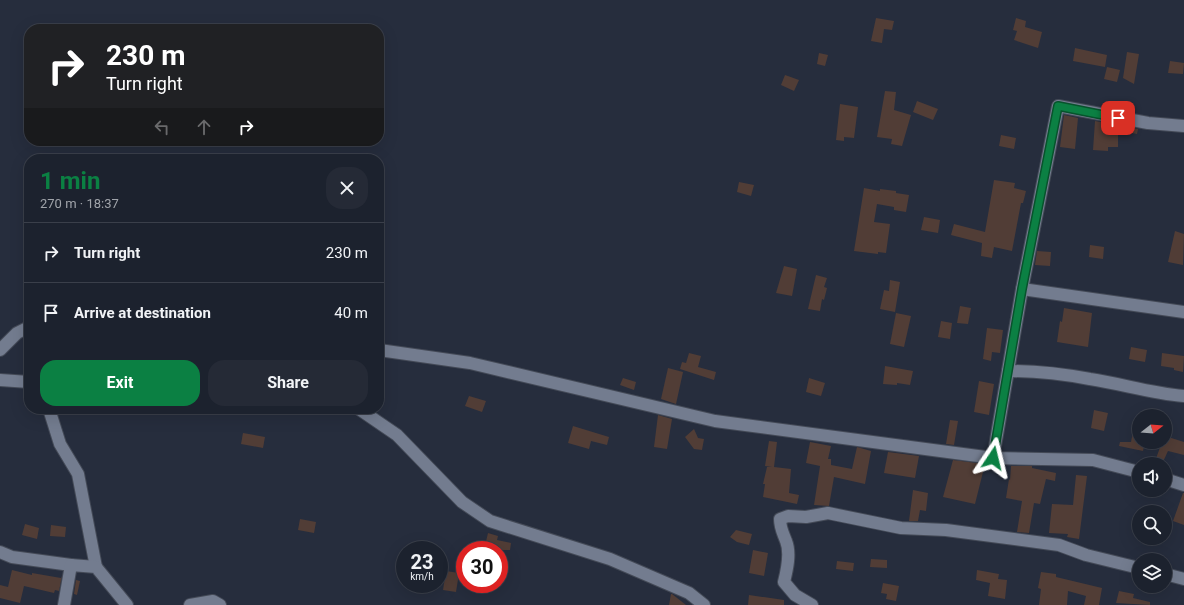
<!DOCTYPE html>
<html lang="en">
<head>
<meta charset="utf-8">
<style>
	:root { --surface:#1c222e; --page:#252a36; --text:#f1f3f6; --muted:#a0a4aa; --line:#3a3f4a; --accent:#0b8043 }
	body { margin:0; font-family:Roboto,sans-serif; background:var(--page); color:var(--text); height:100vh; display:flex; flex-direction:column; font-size:15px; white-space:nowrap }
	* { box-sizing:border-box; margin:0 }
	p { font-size:13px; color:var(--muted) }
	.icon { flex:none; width:22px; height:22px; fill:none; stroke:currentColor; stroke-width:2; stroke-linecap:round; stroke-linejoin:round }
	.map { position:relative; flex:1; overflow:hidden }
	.sheet { position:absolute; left:24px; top:154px; width:360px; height:260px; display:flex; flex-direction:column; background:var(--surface); border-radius:16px; box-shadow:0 4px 16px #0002,0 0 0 1px var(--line) }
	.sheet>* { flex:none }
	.top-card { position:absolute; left:24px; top:24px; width:360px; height:122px; border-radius:16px; box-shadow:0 4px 16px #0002,0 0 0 1px var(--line); background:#202124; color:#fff; overflow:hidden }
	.needle { width:26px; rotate:73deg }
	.fabs { position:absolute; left:1132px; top:409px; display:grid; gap:8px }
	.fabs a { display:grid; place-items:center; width:40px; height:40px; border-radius:50%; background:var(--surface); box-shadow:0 4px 16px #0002,0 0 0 1px var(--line); font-size:20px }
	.speed { position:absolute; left:396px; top:541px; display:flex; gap:8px; font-size:20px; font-weight:700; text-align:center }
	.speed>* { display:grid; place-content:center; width:52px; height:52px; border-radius:50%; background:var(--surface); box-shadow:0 4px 16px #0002,0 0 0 1px var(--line); line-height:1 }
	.speed small { font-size:10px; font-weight:400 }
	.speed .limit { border:6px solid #d22; background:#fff; color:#111 }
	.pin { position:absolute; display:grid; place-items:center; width:34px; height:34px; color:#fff; margin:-17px; border-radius:8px; box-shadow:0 2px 6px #0006 }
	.me { position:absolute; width:44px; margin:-22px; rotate:10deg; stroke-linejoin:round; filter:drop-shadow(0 0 3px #0008) }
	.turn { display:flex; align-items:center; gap:14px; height:84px; padding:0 16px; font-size:18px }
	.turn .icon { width:52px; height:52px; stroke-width:2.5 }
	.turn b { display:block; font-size:28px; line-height:34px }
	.lanes { display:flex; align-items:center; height:38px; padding:0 16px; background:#0003; justify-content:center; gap:20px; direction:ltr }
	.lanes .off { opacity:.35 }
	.round { display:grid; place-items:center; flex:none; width:42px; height:42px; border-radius:16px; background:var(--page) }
	.summary { display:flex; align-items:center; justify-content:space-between; height:68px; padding:0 16px }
	h1 { font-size:24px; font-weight:700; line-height:30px; color:var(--accent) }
	.primary-button { display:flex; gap:8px; margin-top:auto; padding:8px 16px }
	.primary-button a { flex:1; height:46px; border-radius:16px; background:var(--accent); color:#fff; font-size:16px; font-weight:700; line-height:46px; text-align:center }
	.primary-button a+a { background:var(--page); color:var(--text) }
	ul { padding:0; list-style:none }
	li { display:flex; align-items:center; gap:12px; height:60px; padding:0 16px; border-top:1px solid var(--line) }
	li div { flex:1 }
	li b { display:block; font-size:15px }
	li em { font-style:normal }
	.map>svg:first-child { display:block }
</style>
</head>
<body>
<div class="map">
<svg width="1184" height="605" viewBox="0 0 1184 605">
	<rect width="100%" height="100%" fill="#262d3d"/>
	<g fill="#513d36">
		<polygon points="876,18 894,21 892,30 884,29 882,43 871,41"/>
		<polygon points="1016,18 1026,21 1025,27 1042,32 1038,48 1014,40 1017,31 1013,30"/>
		<polygon points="1075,48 1107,55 1105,67 1073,61"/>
		<polygon points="1127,52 1139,54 1134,84 1123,78"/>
		<polygon points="819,53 828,55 825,66 817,64"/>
		<polygon points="1170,61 1184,63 1183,74 1168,73"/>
		<polygon points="1107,67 1120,70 1117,82 1104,79"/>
		<polygon points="785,75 799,80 794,91 781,85"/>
		<polygon points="885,91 896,92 894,110 911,115 902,146 891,144 892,139 877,137"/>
		<polygon points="917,101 938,109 933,120 913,112"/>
		<polygon points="840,104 858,107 854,138 844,137 844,141 836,140"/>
		<polygon points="1064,115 1078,118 1075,149 1060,147"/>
		<polygon points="1095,121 1138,129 1137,134 1121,131 1121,135 1118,135 1118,147 1108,147 1108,151 1093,150"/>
		<polygon points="1001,135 1016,138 1014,149 999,146"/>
		<polygon points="994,180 1015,183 1014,188 1026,191 1023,203 1021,203 1012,251 994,247 992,258 981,256 982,243 951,235 954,224 985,232"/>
		<polygon points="739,182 754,185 751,196 737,192"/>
		<polygon points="864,188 880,191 880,189 896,191 896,193 909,195 906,212 894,210 894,207 877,204 874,222 890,224 886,253 878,252 878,254 854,251"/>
		<polygon points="924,217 940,220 938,233 921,230"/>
		<polygon points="1175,231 1184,234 1183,265 1168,262"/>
		<polygon points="1090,245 1104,247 1103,259 1089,257"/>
		<polygon points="1037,251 1051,252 1050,266 1035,265"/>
		<polygon points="784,266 797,269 792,296 776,293"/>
		<polygon points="816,275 827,278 824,287 827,288 824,300 822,299 820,311 808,309"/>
		<polygon points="890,280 900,282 895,312 880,309 884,290 889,291"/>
		<polygon points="960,306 971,308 968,324 957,323"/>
		<polygon points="1064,308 1092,313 1088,347 1057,342 1060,321 1062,322"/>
		<polygon points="896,313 911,316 904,347 890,344"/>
		<polygon points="941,321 952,323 950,339 938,337"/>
		<polygon points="987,328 1003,330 1000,353 992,352 991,361 983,359"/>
		<polygon points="1131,347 1147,350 1145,362 1129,359"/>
		<polygon points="689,353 701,356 698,367 716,372 714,380 680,369 682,362 686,363"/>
		<polygon points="1162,353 1184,356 1183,372 1174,370 1174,368 1161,366"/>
		<polygon points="885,366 913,371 910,385 897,383 897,385 883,384"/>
		<polygon points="668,368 683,372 676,404 661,399"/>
		<polygon points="623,378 636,382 634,390 620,385"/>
		<polygon points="809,378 825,383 821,396 806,392"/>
		<polygon points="979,381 994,384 989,415 974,412"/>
		<polygon points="469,396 486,401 482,412 465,406"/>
		<polygon points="1094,410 1108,413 1104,431 1091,428"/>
		<polygon points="658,415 672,419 667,449 654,447"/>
		<polygon points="950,420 958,421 954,445 946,444"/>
		<polygon points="1135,421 1139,422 1139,442 1145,442 1143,451 1119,446 1120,442 1131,442"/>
		<polygon points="573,426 609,437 607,445 591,441 589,449 568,443"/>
		<polygon points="694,429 698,438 704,439 702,450 694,449 685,437"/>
		<polygon points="243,433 265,437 263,448 241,444"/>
		<polygon points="1165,436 1184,442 1184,455 1168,451 1162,464 1154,464 1162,442 1165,442"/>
		<polygon points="769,441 777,442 774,467 791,469 789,493 799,495 797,504 763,497 765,484 763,484 767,467 772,467 765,466"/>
		<polygon points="810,442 831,446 828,459 831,459 831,465 852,469 857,447 871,451 865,484 834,477 829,506 814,505 820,466 806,463"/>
		<polygon points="888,452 919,456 915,478 884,473"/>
		<polygon points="953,460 985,464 975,504 943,497"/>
		<polygon points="1011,466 1032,466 1032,468 1056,473 1055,481 1046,479 1040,504 1034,503 1029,533 1017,532 1022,501 1006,498 1009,479 1010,480"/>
		<polygon points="1076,475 1087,476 1079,539 1067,537 1068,534 1049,533 1052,504 1073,505"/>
		<polygon points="913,490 928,493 926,511 920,510 918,521 909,521"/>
		<polygon points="1183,493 1184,493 1184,525 1173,521"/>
		<polygon points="300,519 316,522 314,533 298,530"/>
		<polygon points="25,524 39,528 37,539 22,535"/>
		<polygon points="51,525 66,527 65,537 50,536"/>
		<polygon points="736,530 752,534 749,545 737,542 730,537"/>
		<polygon points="488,533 498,536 497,540 511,543 510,550 484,550"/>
		<polygon points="753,550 768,553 764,576 749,573"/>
		<polygon points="871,559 887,560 887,568 870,567"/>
		<polygon points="837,561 854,563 853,571 836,569"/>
		<polygon points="12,570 32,575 32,573 61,578 62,576 59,591 55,590 54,593 24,586 20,603 0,598 0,585 8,587"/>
		<polygon points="977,570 999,574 998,579 1007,580 1005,599 988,596 990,583 976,580"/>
		<polygon points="446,571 459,573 456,592 443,590"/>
		<polygon points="1041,572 1056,574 1056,577 1102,588 1099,605 1084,605 1086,596 1068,591 1067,605 1039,605 1041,589 1038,588"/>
		<polygon points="76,580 80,581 77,595 74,594"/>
		<polygon points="883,583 899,586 896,601 886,599 887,594 881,593"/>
		<polygon points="1119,591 1134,594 1133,598 1150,602 1150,605 1116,603"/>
		<polygon points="671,594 672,594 686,605 669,605"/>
		<polygon points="749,595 784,600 784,605 748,605"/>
	</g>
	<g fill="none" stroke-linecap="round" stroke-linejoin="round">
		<g stroke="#444a57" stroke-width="14">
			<g id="minor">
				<polyline points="1184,126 1148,123 1058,106 1022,289 1184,312"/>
				<polyline points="0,350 17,333 29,327"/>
				<polyline points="379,350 470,363 715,421 993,458 1093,460 1139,472"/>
				<path d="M1008 371C1036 371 1063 374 1090 379 1123 384 1150 393 1184 396"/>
				<polyline points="0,380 29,382"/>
				<polyline points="49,409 60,444 78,474 96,567"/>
				<polyline points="359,409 397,435 462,502 490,521 610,559 689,593 704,605"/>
				<polyline points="993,458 1022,289"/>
				<polyline points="1165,479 1184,485"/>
				<polyline points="0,552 12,557 71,565"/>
				<polyline points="1165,574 1184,579"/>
				<polyline points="64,605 71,565 96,567 127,605"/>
				<polyline points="190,605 213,601 220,605"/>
				<path d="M812 605 795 595 784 582C787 570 791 553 786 541 783 533 780 528 780 519L788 516 806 517 828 513 901 528 946 530 1059 545 1086 555 1139 568"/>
			</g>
		</g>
		<use href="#minor" stroke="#737c8f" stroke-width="12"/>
	</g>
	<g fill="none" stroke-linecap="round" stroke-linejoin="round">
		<g stroke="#07532c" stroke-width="10">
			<polyline id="route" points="993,458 1022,289 1058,106 1118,118"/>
		</g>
		<use href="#route" stroke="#0b8043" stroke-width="7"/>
	</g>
</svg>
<div class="fabs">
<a><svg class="needle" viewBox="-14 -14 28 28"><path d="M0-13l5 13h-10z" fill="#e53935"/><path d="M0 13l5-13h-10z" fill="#a0a4aa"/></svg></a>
<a><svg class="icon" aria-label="sound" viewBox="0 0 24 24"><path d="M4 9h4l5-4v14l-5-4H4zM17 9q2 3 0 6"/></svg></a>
<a><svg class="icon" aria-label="search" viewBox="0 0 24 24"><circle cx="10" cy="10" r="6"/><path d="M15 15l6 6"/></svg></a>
<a><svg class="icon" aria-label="layers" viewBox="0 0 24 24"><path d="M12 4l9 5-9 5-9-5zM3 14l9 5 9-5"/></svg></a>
</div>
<div class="speed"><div>23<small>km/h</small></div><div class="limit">30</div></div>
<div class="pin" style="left:1118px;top:118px;background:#d93025"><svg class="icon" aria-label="arrive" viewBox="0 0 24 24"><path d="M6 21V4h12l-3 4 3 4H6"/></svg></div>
<svg class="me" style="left:993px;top:458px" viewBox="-20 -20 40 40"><path d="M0-17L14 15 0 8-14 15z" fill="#0b8043" stroke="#fff" stroke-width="4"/></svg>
<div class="top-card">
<div class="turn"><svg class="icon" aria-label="right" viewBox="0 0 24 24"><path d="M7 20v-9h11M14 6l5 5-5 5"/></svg><div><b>230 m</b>Turn right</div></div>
<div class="lanes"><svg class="icon off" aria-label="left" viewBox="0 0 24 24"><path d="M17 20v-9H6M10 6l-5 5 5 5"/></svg><svg class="icon off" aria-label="ahead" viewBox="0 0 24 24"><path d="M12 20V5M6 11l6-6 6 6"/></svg><svg class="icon" aria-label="right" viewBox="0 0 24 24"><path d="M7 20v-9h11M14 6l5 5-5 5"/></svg></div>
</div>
<section class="sheet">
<div class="summary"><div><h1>1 min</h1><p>270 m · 18:37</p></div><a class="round"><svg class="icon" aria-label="close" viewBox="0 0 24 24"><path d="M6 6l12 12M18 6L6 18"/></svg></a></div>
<ul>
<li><svg class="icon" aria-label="right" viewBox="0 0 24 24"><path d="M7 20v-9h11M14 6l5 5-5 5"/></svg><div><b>Turn right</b></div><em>230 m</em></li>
<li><svg class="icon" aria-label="arrive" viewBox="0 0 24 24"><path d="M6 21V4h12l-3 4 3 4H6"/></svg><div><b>Arrive at destination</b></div><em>40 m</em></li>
</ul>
<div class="primary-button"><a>Exit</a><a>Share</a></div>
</section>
</div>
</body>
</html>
